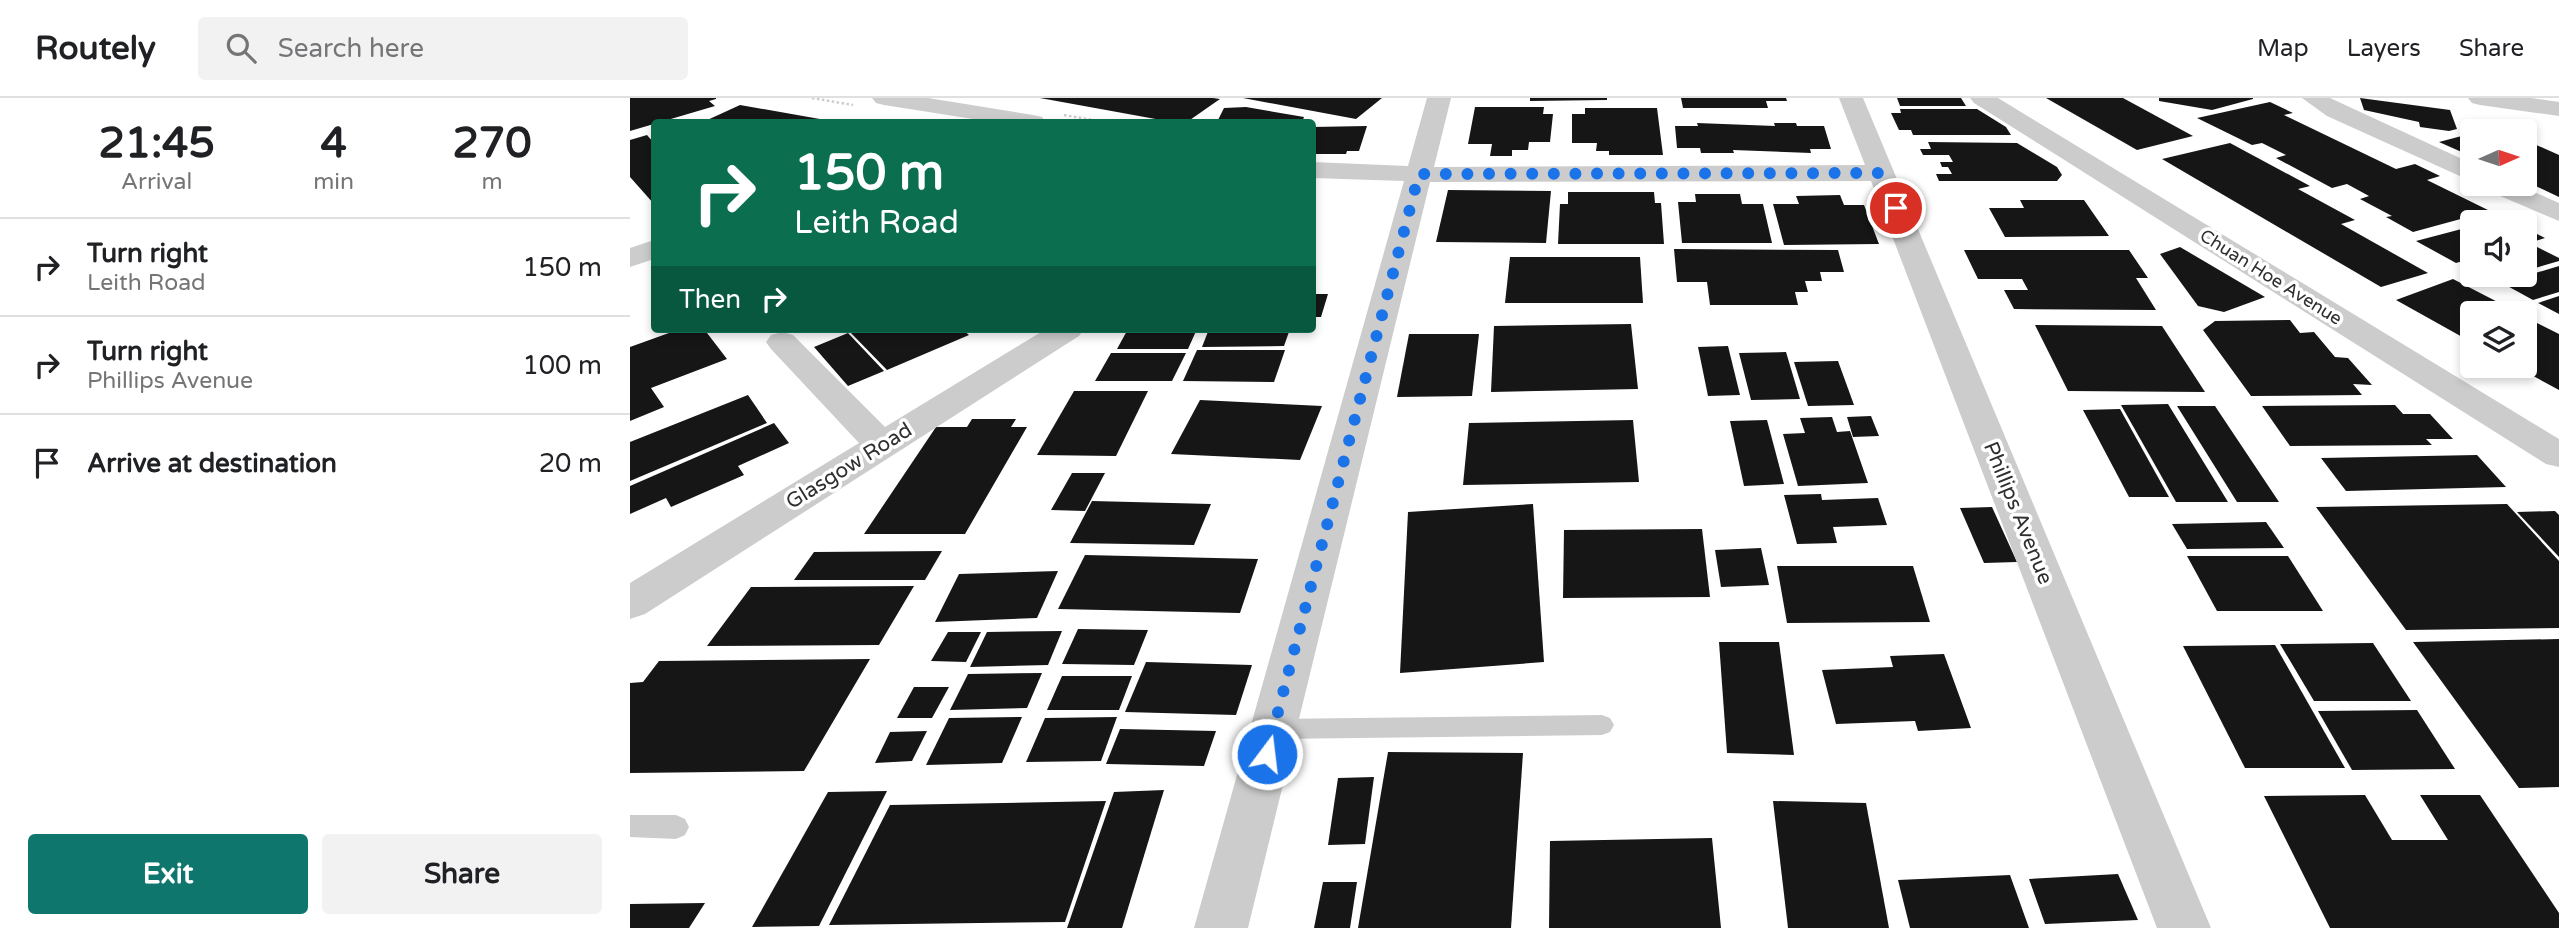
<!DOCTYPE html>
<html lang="en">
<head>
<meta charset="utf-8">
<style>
	:root { --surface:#fff; --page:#f2f2f2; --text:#202124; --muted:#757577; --line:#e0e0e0; --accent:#0f766e }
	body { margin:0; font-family:"Varela Round",sans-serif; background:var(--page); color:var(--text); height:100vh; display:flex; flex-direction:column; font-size:26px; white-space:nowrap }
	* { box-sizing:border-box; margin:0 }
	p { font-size:23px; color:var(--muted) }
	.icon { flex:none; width:38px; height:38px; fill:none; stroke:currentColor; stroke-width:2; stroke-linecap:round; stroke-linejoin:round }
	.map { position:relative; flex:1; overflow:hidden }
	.details { display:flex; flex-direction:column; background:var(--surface); width:630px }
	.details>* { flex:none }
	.guide { position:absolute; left:21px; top:21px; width:665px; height:214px; border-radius:7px; box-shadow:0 4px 10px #0003; background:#0b6e4f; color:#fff; overflow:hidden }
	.needle { width:46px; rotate:87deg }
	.controls { position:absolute; left:1830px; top:21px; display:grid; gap:14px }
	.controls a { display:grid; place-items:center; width:77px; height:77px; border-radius:7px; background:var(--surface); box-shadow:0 4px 10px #0003; font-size:35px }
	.pin { position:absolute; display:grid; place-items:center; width:60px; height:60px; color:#fff; margin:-30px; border:4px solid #fff; border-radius:50%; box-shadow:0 2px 7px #0007 }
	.me { position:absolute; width:77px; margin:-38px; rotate:15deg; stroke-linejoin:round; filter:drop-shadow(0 0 5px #0008) }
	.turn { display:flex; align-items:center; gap:24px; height:147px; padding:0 28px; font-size:32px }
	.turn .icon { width:91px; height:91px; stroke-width:2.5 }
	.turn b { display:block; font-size:49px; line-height:60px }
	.then { display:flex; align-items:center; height:66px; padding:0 28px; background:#0003; gap:14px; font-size:26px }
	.eta { display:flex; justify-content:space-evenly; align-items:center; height:119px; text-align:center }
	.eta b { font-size:42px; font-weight:700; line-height:49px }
	.action { display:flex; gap:14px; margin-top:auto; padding:14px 28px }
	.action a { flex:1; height:80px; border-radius:7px; background:var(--accent); color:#fff; font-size:28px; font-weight:700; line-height:80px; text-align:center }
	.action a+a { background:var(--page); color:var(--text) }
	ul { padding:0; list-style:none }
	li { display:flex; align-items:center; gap:21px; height:98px; padding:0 28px; border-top:2px solid var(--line) }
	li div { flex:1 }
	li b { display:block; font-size:26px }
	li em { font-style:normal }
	header { display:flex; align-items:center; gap:42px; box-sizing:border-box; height:98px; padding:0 35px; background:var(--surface); border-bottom:2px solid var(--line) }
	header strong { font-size:33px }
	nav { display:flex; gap:38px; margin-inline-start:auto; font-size:24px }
	.search { width:490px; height:63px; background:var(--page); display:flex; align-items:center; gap:18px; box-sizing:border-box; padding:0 24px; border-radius:7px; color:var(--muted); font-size:26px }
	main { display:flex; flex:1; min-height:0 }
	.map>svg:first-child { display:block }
</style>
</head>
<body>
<header>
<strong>Routely</strong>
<div class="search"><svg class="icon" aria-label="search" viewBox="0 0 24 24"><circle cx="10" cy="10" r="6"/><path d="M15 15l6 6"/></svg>Search here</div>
<nav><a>Map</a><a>Layers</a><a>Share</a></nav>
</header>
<main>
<section class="details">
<div class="eta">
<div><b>21:45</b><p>Arrival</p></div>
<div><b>4</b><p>min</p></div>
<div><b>270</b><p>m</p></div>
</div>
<ul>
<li><svg class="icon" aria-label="right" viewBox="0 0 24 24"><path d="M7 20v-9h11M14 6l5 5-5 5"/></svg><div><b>Turn right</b><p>Leith Road</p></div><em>150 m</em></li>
<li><svg class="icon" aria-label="right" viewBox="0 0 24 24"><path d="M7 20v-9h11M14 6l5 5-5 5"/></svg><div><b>Turn right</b><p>Phillips Avenue</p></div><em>100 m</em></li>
<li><svg class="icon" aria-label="arrive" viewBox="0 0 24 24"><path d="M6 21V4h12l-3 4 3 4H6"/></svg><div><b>Arrive at destination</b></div><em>20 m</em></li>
</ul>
<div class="action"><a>Exit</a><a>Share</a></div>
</section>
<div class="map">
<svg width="1929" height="830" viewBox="0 0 1929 830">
	<rect width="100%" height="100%" fill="#fff"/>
	<g fill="#161616">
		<polygon points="0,0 86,0 86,1 79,3 85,8 0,33"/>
		<polygon points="410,0 583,0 590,1 557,24 542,24"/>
		<polygon points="613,0 752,0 726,21"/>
		<polygon points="900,0 977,0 977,2 900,3"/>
		<polygon points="1051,0 1156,0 1157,3 1136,3 1138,10 1053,10"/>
		<polygon points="1267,0 1331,0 1336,8 1270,8"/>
		<polygon points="1416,0 1493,0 1563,38 1507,52"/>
		<polygon points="1529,0 1623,0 1623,1 1582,12 1529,3"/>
		<polygon points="1730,0 1820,12 1827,31 1819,33 1790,29 1789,24 1734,12"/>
		<polygon points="1640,4 1663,15 1654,17 1766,71 1785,66 1810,78 1797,82 1860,113 1783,134 1756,119 1762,118 1730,101 1739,98 1717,86 1702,90 1646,60 1656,57 1632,45 1622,47 1567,20"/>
		<polygon points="110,7 201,23 201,24 73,24"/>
		<polygon points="616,9 674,19 672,24 587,24 594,10"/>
		<polygon points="845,9 914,9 913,16 923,16 920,44 899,44 898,52 882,52 882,58 860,58 862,46 838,46"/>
		<polygon points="955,10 1027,10 1033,57 979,57 979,53 966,53 967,45 942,45 942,16 955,16"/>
		<polygon points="1270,11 1347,11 1376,29 1381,37 1283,37 1281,32 1269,32 1261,15 1271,15"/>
		<polygon points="1067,25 1145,28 1144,25 1166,25 1167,28 1194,28 1201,51 1180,51 1181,55 1103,52 1104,55 1071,55 1070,50 1047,50 1045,28 1068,28"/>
		<polygon points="737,28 729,53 717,53 716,56 682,56 682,29"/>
		<polygon points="1843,35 1843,59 1809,44"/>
		<polygon points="17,37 24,45 24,106 0,79 0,42"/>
		<polygon points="1895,42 1929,57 1929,99 1895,83"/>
		<polygon points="1298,44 1387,45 1427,69 1432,77 1427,83 1309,83 1306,76 1322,76 1318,69 1312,69 1310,64 1323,64 1319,57 1293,57 1290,51 1301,51"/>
		<polygon points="1600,45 1680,88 1668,91 1725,122 1711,126 1798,175 1751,189 1532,61"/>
		<polygon points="818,92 921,93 916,145 806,144"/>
		<polygon points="938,94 1024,94 1025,105 1031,105 1034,146 928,146 930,106 938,106"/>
		<polygon points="1065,96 1110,96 1112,106 1133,106 1142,145 1052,145 1048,104 1066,104"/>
		<polygon points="1210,97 1214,107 1234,107 1249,146 1154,147 1143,106 1169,106 1166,98"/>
		<polygon points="1390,102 1454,102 1479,138 1375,139 1359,110 1394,110"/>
		<polygon points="1843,128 1843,160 1826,165 1786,143"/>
		<polygon points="1895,130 1915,140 1895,146"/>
		<polygon points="1901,146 1929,160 1929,163 1895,173 1895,148"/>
		<polygon points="1550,149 1635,199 1594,214 1568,208 1530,156"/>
		<polygon points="1044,151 1208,152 1214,174 1190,174 1192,183 1175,183 1178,194 1165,194 1168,207 1080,207 1077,184 1047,184"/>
		<polygon points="1334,152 1499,152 1518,180 1506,180 1526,212 1384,211 1374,192 1398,192 1392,181 1348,181"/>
		<polygon points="880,159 1010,159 1013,205 875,205"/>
		<polygon points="1929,168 1929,194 1903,202 1872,185"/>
		<polygon points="1823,181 1889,215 1843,215 1843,245 1766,202"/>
		<polygon points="682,196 698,196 691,219 682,219"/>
		<polygon points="1929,198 1929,216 1908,205"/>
		<polygon points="1895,219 1929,236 1929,292 1885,268 1895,268"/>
		<polygon points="1660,222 1670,235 1684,234 1705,259 1718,260 1742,287 1723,286 1732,297 1621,298 1573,232 1585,223"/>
		<polygon points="1001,226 1008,291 861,294 864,228"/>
		<polygon points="1405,227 1532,228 1575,294 1438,293"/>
		<polygon points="50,231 74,231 97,261 21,290 34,309 0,323 0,249"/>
		<polygon points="224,231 332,231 339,237 257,272 219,233"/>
		<polygon points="498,231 567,231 558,251 487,251"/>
		<polygon points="579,231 660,231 654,248 572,249"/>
		<polygon points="218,235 254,273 218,288 184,249"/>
		<polygon points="779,236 849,236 842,298 767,299"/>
		<polygon points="1098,248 1110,297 1078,298 1068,249"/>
		<polygon points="567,252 655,252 644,284 553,283"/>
		<polygon points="1156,254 1170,301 1121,302 1109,255"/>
		<polygon points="481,255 556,255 542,283 465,283"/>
		<polygon points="1208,263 1224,307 1178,308 1164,264"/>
		<polygon points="444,293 518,293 486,358 407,357"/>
		<polygon points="118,297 137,325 0,383 0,344"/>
		<polygon points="570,302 692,308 670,362 541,356"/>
		<polygon points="1538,306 1598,404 1546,404 1491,307"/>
		<polygon points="1765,307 1773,316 1800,316 1823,341 1796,341 1802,347 1660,348 1632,308"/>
		<polygon points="1547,308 1585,308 1649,404 1607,404"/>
		<polygon points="1490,311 1539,399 1499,399 1453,312"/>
		<polygon points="1241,318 1249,338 1223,339 1217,319"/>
		<polygon points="1202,319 1207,334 1220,333 1238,385 1168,388 1153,336 1175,335 1170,320"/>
		<polygon points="342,321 386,321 381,329 397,329 335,436 234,436 306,329 337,329"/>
		<polygon points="1003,322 1009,384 833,387 839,325"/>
		<polygon points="1137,322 1154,386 1114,388 1100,323"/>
		<polygon points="144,325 159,345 108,368 114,377 41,409 36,400 0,416 0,388"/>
		<polygon points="1847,357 1876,389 1716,393 1691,360"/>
		<polygon points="442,375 475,375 455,413 421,412"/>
		<polygon points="1191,396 1192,402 1248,400 1257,427 1203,429 1207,445 1167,446 1154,397"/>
		<polygon points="462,403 581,406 564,447 440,445"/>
		<polygon points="903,406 914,564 770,575 778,414"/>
		<polygon points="1877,406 1929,463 1929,530 1776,532 1686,409"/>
		<polygon points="1362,409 1387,464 1354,465 1330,410"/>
		<polygon points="1925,413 1929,417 1929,459 1887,414"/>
		<polygon points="1636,424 1654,450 1557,451 1542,426"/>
		<polygon points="1072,431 1080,499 933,500 934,432"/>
		<polygon points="1131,450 1139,487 1091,489 1085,452"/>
		<polygon points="312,453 295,482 164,482 184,454"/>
		<polygon points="455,457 628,461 610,515 428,511"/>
		<polygon points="1557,458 1658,458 1693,513 1587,513"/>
		<polygon points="1147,468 1283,468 1300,524 1157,525"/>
		<polygon points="428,473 407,520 305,524 329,476"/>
		<polygon points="284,488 249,547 77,548 121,489"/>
		<polygon points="448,531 518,532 504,567 432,566"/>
		<polygon points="432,533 418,567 340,569 357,534"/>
		<polygon points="318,534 351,534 336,564 301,563"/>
		<polygon points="1929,541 1929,689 1889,690 1783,544"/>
		<polygon points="1089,544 1149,544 1164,657 1097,655"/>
		<polygon points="1743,545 1781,603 1684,603 1650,546"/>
		<polygon points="1645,547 1715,670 1615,670 1553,548"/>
		<polygon points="1314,556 1341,630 1288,633 1285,623 1206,626 1192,572 1263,569 1260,558"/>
		<polygon points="240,561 174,673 0,675 0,585 13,584 29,563"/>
		<polygon points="516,564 622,567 606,617 495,614"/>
		<polygon points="412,575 397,610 320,612 338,576"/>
		<polygon points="432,578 502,578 489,612 417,612"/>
		<polygon points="284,589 319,589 302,620 267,620"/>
		<polygon points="1787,612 1825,671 1722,672 1688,613"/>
		<polygon points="392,619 372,665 296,667 319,620"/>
		<polygon points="487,619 471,663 396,664 415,620"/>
		<polygon points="490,631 586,633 574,668 476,666"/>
		<polygon points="297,633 282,663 245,665 260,634"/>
		<polygon points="758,654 893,655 881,830 728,830"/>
		<polygon points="744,679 735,746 698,747 708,680"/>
		<polygon points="534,692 492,830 437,830 484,694"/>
		<polygon points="257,693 189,828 122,829 198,694"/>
		<polygon points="1735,697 1762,742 1818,742 1790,697 1850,697 1929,815 1929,830 1700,830 1634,698"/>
		<polygon points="476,703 435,824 199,827 260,707"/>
		<polygon points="1143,703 1236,705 1259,830 1158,830"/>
		<polygon points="1082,740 1091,830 919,830 920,743"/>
		<polygon points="1488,776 1508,822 1415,826 1399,781"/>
		<polygon points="1380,777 1399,830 1280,830 1268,782"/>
		<polygon points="693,784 727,784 720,830 684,830"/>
		<polygon points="75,805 59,830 0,830 0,806"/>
	</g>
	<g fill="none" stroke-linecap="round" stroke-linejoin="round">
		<g stroke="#ccc" stroke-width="2.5" stroke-dasharray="2.5 2.5" stroke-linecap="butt">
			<polyline points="182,0 223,7"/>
			<polyline points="434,17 474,24"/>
		</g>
		<g fill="#ccc" fill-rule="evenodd">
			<polygon points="972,617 980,620 984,627 980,634 972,637 643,641 635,638 631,631 635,624 643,621"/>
			<polygon points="0,717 46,717 55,721 59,729 55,737 46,741 0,739"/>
		</g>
		<g fill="#ccc" fill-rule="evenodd">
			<polygon points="242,0 298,0 403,17 412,19 415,24 362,24 254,7 246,5"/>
			<polygon points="797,0 821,0 804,69 812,69 1235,67 1209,0 1233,0 1581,830 1527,830 1241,83 800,84 618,830 564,830 774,83 682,80 682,64 778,68"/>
			<polygon points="1340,0 1368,0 1929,341 1929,369 1916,366 1344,5"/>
			<polygon points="1672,0 1700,0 1843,66 1843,84 1697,18"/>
			<polygon points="1838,0 1901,0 1929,4 1929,18 1850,7 1842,5"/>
			<polygon points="1852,86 1886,86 1929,105 1929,123 1856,92"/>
			<polygon points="24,142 24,161 0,169 0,150"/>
			<polygon points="416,231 454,231 449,238 15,516 0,521 0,485 229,345 141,251 136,244 141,237 152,234 163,237 255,329"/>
		</g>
	</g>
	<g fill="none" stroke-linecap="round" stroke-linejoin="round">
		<polyline stroke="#1a73e8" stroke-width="12" stroke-dasharray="0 21.6" points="637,656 789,76 1252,75 1266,110"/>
	</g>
	<g text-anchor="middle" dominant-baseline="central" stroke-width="7" stroke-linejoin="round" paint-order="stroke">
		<g font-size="18" fill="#2f2f2f" stroke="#fff">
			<text transform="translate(1641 179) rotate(32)">Chuan Hoe Avenue</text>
		</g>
		<g font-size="21" fill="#2f2f2f" stroke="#fff">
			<text transform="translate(219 368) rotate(-32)">Glasgow Road</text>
			<text transform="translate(1388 415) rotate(68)">Phillips Avenue</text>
		</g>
	</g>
</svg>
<div class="controls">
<a><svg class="needle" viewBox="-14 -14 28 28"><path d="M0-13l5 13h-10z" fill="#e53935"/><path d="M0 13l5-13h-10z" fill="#757577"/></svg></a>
<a><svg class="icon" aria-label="sound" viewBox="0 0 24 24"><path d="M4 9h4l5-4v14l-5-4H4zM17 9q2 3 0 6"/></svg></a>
<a><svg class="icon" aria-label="layers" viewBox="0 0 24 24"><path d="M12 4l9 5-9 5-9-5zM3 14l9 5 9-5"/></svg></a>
</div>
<div class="pin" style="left:1266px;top:110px;background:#d93025"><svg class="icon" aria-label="arrive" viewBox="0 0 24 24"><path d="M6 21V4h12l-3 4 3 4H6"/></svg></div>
<svg class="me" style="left:637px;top:656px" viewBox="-20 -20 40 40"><circle r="17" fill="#1a73e8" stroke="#fff" stroke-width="3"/><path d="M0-11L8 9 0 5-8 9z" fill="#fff"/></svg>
<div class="guide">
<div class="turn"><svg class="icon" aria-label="right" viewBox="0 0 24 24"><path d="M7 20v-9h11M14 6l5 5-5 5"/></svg><div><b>150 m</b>Leith Road</div></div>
<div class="then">Then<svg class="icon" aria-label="right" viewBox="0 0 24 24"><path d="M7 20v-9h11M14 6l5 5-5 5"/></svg></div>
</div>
</div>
</main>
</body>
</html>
